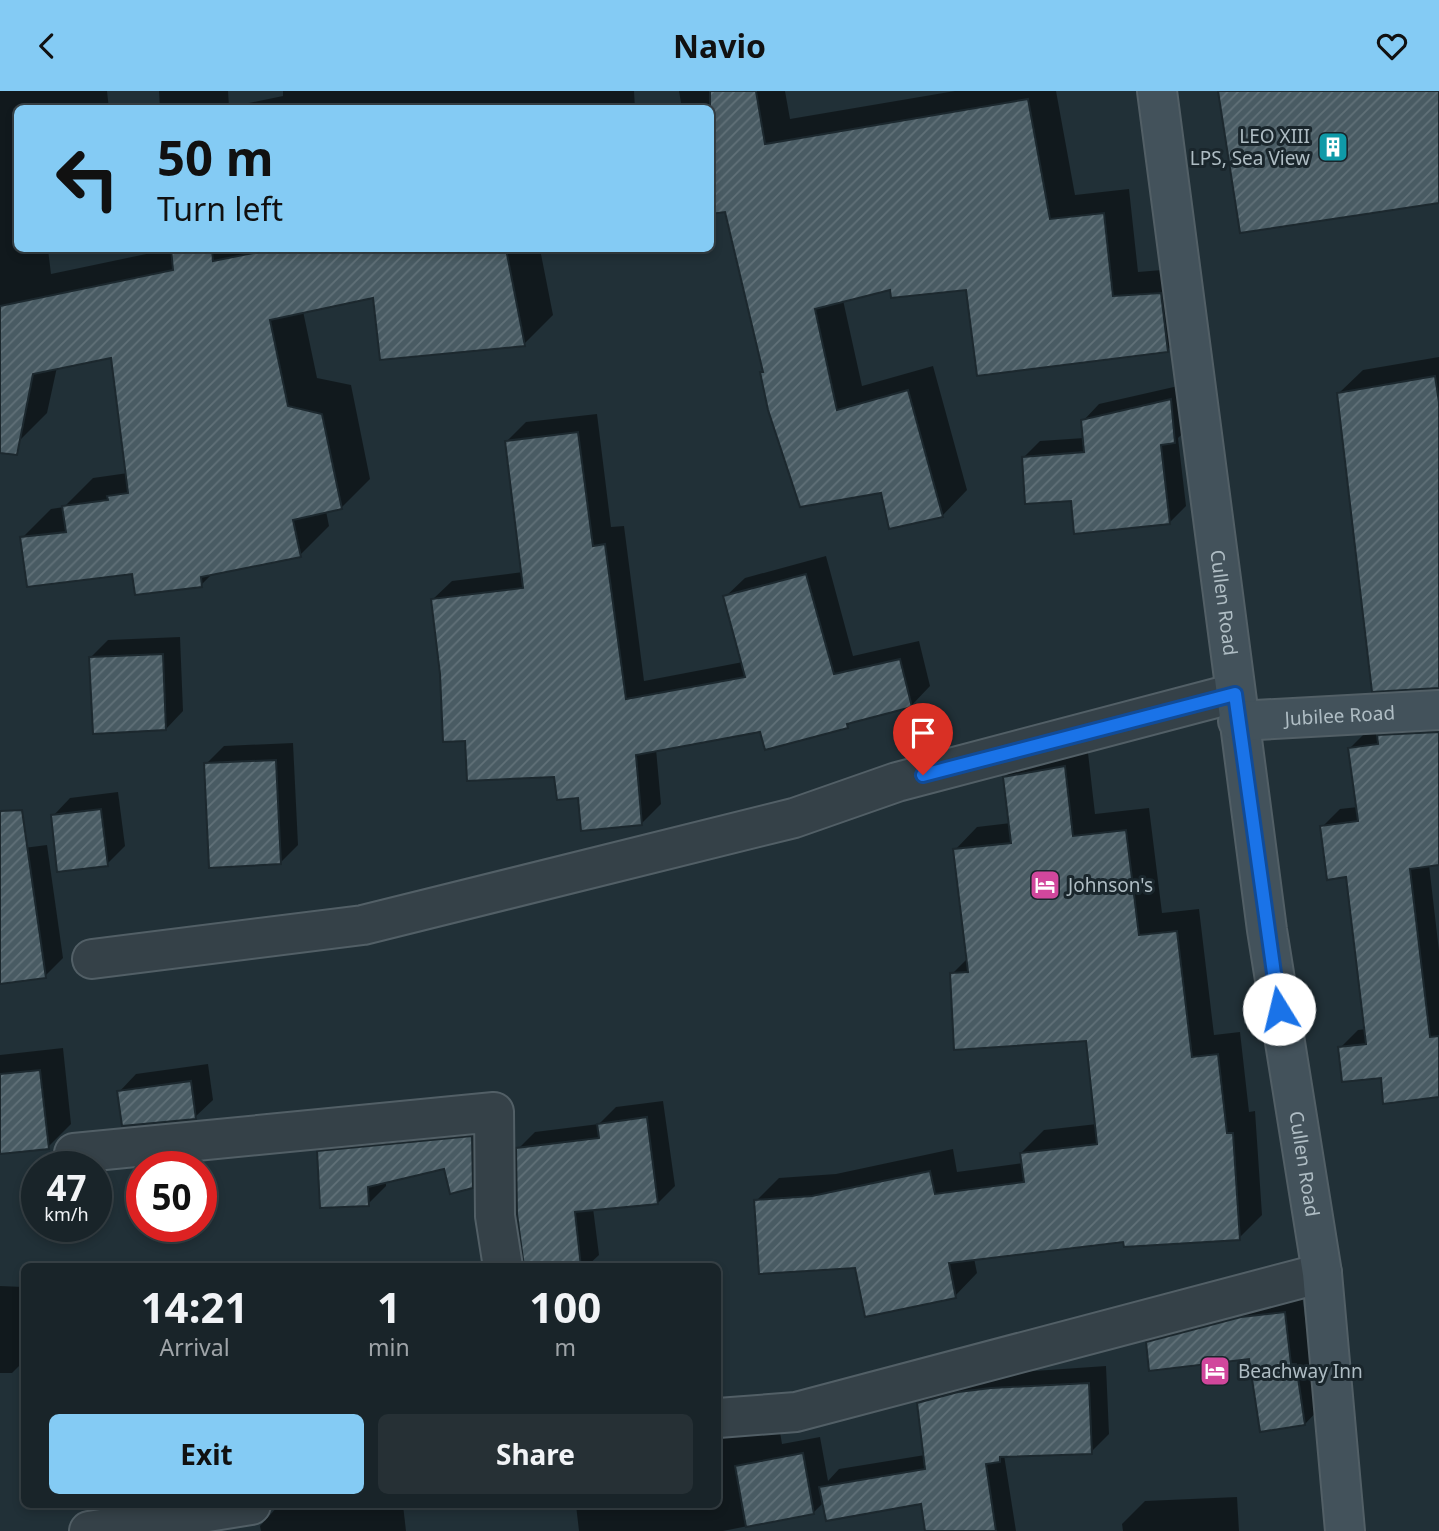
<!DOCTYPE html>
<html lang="en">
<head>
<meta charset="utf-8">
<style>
	:root { --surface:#192429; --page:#263035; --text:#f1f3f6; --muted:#9fa4a8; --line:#374146; --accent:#84cbf4 }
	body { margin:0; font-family:"Noto Sans",sans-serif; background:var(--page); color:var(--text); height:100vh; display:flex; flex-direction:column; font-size:26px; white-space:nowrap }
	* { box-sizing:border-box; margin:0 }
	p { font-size:23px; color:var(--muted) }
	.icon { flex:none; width:38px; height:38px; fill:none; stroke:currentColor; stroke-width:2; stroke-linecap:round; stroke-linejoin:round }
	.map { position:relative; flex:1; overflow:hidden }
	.details { position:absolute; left:21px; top:1172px; width:700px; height:245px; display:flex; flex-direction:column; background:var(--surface); border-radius:10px; box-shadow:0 4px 10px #0003,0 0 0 2px var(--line) }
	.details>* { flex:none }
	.top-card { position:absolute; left:14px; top:14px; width:700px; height:147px; border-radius:10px; box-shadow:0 4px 10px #0003,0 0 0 2px var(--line); background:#84cbf4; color:#111; overflow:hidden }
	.speed { position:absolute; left:21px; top:1060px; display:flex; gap:14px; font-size:35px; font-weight:700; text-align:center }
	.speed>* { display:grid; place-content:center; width:91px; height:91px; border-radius:50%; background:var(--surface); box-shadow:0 4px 10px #0003,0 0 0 2px var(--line); line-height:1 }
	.speed small { font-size:18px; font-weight:400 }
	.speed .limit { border:10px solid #d22; background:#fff; color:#111 }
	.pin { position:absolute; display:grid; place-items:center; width:60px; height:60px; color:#fff; margin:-72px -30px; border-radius:50% 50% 50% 0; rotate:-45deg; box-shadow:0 0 7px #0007 }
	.pin .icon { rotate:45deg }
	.me { position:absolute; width:77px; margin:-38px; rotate:351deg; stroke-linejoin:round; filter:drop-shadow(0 0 5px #0008) }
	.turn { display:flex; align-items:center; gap:24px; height:147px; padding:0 28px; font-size:32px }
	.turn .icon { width:91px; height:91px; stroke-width:2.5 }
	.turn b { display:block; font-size:49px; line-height:60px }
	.eta { display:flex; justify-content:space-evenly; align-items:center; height:119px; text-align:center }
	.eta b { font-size:42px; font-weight:700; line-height:49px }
	.cta { display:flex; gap:14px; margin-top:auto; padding:14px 28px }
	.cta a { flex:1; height:80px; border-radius:10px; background:var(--accent); color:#111; font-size:28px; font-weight:700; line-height:80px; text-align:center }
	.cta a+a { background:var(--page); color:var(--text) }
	header { display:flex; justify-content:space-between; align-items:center; height:91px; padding:0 28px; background:var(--accent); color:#111; font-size:32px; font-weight:700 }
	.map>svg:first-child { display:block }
</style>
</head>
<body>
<header><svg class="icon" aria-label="back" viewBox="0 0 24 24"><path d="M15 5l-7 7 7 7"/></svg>Navio<svg class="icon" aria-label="heart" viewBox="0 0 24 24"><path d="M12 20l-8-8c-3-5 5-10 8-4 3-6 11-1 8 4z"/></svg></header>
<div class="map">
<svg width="1439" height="1440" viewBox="0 0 1439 1440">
	<defs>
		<pattern id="building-hatch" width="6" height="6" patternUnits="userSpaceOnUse" patternTransform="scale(1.75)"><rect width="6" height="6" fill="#495b63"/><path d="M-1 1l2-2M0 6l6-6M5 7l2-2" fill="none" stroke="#617178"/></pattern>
	</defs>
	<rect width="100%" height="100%" fill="#213037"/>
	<g fill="#0007">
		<polygon points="0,0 107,0 109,18 18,18 18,158 48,158 51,183 170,158 540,158 553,224 524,253 375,205 303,220 317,287 351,294 370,388 341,417 326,420 329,435 300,464 213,482 201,494 134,481 22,447 51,418 64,416 93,387 128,382 113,264 57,276 47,322 18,351 0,355"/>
		<polygon points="159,0 228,0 229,16 283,5 283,0 634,0 635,18 160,18"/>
		<polygon points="679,0 785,0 790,28 955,0 1056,0 1075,104 1129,98 1138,181 1186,177 1193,234 1167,259 967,197 892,197 843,209 862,295 933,275 967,399 942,425 883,400 762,282 765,279 710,18 682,18"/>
		<polygon points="1439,266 1439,597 1374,599 1339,302 1363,279"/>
		<polygon points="1187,293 1191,334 1178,347 1186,415 1169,432 1072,408 1024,366 1040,350 1084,347 1083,330 1099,313"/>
		<polygon points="597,323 611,436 624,435 644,590 743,571 725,506 745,487 826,465 853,565 919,550 930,595 911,615 854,629 847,635 761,639 656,658 661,713 642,732 579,705 556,684 467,648 441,582 432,509 452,490 523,481 507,350 526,331"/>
		<polygon points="180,546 183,620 166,638 90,567 108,549"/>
		<polygon points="1439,625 1439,772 1429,774 1439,860 1439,1005 1382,985 1340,957 1358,939 1366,938 1348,784 1322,736 1340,718 1358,716 1350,657 1368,639"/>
		<polygon points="293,652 298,754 280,772 206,673 224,655"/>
		<polygon points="1087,653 1095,723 1149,717 1162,822 1199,818 1214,944 1240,941 1249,1021 1255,1020 1262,1124 1239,1147 1125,1149 974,1167 977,1182 955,1205 857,1175 756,1110 779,1087 836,1083 953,1058 957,1081 1023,1072 1021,1062 1044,1039 1097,1033 1087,948 952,883 968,867 955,759 977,736 1011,732 1005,686 1028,663"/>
		<polygon points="118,701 125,755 107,773 53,725 70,707"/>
		<polygon points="47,754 63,867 45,885 0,891 0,760"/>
		<polygon points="63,957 71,1033 48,1056 0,1061 0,964"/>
		<polygon points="208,973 213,1009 195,1026 119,1001 136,983"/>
		<polygon points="663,1010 675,1095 658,1112 593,1117 599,1164 586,1176 526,1176 518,1058 535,1041 599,1033 616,1016"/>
		<polygon points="490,1028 490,1078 472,1096 445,1076 386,1090 386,1095 368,1113 319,1061 337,1043"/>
		<polygon points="232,1171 233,1176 173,1176 175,1174"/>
		<polygon points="0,1195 24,1196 24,1270 12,1282 0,1282"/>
		<polygon points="1302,1204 1309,1256 1314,1256 1322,1315 1305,1333 1250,1266 1148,1252 1166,1234"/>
		<polygon points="1106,1275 1109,1343 1091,1361 1004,1364 1016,1440 926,1440 922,1411 824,1411 813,1422 723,1440 579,1440 576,1414 718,1414 718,1331 778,1329 782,1353 820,1346 828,1390 839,1378 925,1364 919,1312 937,1294 977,1284"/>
		<polygon points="1237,1406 1239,1440 1123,1440 1122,1433 1145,1410"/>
		<polygon points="279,1414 403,1414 406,1440 261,1440 260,1435"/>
	</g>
	<g fill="url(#building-hatch)" stroke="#1c282e" stroke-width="2">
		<polygon points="710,0 756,0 765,53 1028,8 1050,128 1104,122 1113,205 1161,202 1168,261 977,285 966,199 891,207 890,199 815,218 837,319 908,299 943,426 889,438 881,402 800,416 768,319 760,281 763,281 725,121 710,123"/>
		<polygon points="1218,0 1439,0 1439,112 1240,142"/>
		<polygon points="171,158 212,158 213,170 273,158 506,158 525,255 380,269 373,207 270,229 288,315 322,323 342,418 293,429 301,466 201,486 202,496 135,504 132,483 27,496 20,446 66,441 62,415 108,409 107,405 128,402 111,267 33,283 17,364 0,362 0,215 173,179"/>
		<polygon points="1435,285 1439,311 1439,597 1372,601 1337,302"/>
		<polygon points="1171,308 1175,352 1161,354 1170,433 1074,443 1071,410 1025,413 1022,366 1084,361 1081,329"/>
		<polygon points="578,341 593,455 605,453 626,608 745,586 723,505 806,483 834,583 900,568 912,616 847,633 848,637 765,659 760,641 636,664 642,734 581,740 578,707 557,709 554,686 467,690 465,650 443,651 440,583 431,508 523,497 505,350"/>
		<polygon points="163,563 166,639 93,643 89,566"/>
		<polygon points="1439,641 1439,774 1410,778 1430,946 1439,945 1439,1006 1383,1013 1381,987 1342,991 1338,956 1366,953 1346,786 1327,789 1320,735 1358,730 1348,657 1378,653 1377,644"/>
		<polygon points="276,669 281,773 209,777 204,672"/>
		<polygon points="1065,675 1073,745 1126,739 1139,844 1177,840 1192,966 1218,963 1227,1042 1233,1042 1240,1149 1124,1156 1123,1151 949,1172 956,1207 865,1226 855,1177 759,1183 754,1109 812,1105 930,1080 935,1103 1024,1091 1020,1062 1097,1053 1086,950 954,959 950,882 968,881 953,758 1011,752 1003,686"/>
		<polygon points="101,718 108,775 57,781 51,724"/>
		<polygon points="22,719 46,887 0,893 0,720"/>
		<polygon points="40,979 49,1058 0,1063 0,983"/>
		<polygon points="191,990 196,1028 122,1035 117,1000"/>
		<polygon points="647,1026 658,1113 575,1121 581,1176 524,1176 517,1123 516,1057 599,1047 597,1033"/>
		<polygon points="472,1045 473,1097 450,1103 444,1078 368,1096 369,1115 320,1117 317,1060"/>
		<polygon points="1285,1221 1291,1273 1296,1273 1305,1334 1260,1341 1249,1268 1149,1280 1146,1251 1241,1226"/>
		<polygon points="1089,1292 1092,1363 1000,1366 1000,1371 986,1373 996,1440 925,1440 921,1413 826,1430 819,1396 925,1378 917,1312 958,1301 991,1297"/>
		<polygon points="803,1362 814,1423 746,1436 735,1375"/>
	</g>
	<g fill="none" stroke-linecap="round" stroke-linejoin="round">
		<g stroke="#525f66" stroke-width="42">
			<g id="minor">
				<polyline points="92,868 363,834 794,727 897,691 1235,602"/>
				<polyline points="74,1062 494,1021 495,1125 503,1176"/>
				<polyline points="718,1327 796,1321 1322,1182"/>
				<polyline points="89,1440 251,1414"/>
			</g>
		</g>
		<g stroke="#525f66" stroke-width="42">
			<g id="secondary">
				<path id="s1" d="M1157 0 1267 839 1322 1182 1345 1440"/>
				<path id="s2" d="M1238 630 1439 619"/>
			</g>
		</g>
		<use href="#minor" stroke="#354148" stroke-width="38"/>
		<use href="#secondary" stroke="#43525b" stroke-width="38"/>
	</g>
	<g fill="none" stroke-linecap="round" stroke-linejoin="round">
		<g stroke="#114b97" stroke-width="18">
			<polyline id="route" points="923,684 1235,603 1279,918"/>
		</g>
		<use href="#route" stroke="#1a73e8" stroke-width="12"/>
	</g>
	<defs>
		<g id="building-square" transform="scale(1.575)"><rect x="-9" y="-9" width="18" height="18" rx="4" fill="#0f9aa8" stroke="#1a262c"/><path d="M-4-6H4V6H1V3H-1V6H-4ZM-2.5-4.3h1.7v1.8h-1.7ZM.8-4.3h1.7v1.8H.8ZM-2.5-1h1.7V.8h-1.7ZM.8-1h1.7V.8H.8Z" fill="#fff"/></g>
		<g id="hotel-square" transform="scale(1.575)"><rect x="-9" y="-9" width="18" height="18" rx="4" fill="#d1479c" stroke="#1a262c"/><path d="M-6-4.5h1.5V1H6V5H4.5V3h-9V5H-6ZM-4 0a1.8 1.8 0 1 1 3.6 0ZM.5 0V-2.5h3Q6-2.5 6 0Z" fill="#fff"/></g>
	</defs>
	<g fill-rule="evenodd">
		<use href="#building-square" x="1333" y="56"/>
		<use href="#hotel-square" x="1045" y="794"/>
		<use href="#hotel-square" x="1215" y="1280"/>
	</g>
	<g text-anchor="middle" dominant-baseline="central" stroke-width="6" stroke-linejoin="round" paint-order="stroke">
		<g font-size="19" fill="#afbdc4" stroke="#1a262c" text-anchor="start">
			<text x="1310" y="45" text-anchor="end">LEO XIII<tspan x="1310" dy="22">LPS, Sea View</tspan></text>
			<text x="1068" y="794">Johnson's</text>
			<text x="1238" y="1280">Beachway Inn</text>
		</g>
		<g font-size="19" fill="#afbdc4" stroke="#1a262c">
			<text stroke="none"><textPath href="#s1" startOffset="516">Cullen Road</textPath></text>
			<text stroke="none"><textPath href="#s2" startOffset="102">Jubilee Road</textPath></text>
			<text stroke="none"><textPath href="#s1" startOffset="1083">Cullen Road</textPath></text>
		</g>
	</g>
</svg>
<div class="speed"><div>47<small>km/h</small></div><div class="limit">50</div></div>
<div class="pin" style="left:923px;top:684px;background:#d93025"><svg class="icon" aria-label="arrive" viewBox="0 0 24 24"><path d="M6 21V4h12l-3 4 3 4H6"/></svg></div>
<svg class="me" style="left:1279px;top:918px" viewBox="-20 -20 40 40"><circle r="19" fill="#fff"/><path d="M0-13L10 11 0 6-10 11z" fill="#1a73e8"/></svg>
<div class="top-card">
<div class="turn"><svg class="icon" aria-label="left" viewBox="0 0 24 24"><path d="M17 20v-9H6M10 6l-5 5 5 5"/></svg><div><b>50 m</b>Turn left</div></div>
</div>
<section class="details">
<div class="eta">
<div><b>14:21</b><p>Arrival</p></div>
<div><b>1</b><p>min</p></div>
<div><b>100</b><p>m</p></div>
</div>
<div class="cta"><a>Exit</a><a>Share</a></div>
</section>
</div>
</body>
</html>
